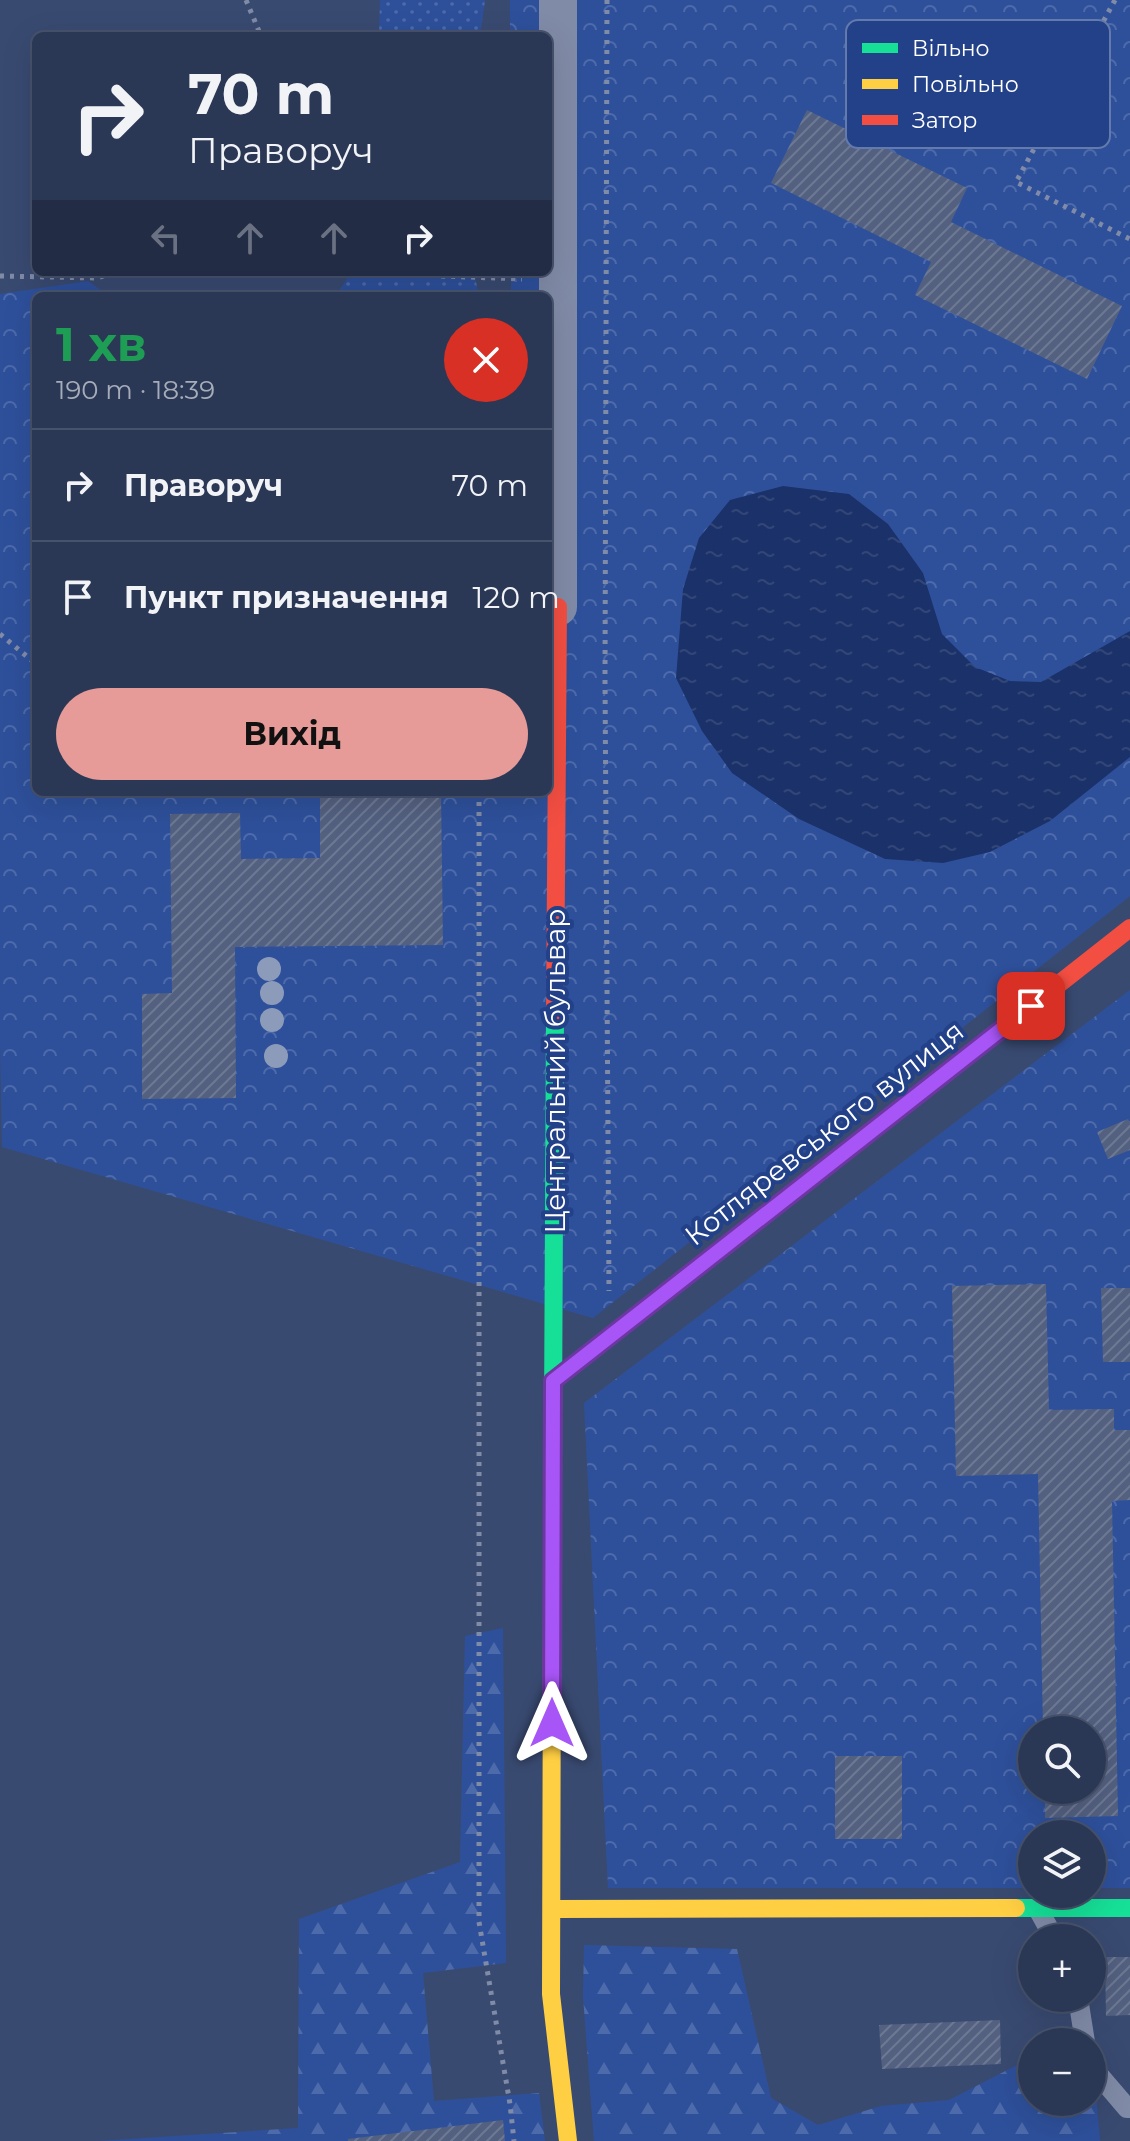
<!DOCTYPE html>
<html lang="uk">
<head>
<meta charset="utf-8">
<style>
	:root { --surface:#2b3855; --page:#37435f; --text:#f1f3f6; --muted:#a6acb9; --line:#47526c; --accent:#e69b98 }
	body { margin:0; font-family:Montserrat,sans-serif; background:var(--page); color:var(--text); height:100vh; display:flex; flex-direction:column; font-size:30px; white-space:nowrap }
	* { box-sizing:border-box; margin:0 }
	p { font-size:26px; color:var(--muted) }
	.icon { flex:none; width:44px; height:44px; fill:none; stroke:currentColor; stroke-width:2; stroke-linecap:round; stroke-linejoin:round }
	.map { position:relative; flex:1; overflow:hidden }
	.sheet { position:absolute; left:32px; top:292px; width:520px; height:504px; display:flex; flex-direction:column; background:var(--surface); border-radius:12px; box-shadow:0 8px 32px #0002,0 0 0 2px var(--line) }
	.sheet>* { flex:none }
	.top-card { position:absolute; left:32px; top:32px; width:520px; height:244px; border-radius:12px; box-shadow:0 8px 32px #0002,0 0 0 2px var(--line); background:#2b3855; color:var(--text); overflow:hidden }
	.buttons { position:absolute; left:1018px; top:1716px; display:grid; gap:16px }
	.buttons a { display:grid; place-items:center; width:88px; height:88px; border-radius:50%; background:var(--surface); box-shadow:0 8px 32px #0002,0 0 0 2px var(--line); font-size:40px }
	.pin { position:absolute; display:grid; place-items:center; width:68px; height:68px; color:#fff; margin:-34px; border-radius:16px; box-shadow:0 4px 12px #0006 }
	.me { position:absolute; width:88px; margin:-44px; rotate:0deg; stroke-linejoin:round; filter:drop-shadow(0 0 6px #0008) }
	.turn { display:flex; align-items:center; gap:28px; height:168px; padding:0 24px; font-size:36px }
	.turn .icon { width:104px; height:104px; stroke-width:2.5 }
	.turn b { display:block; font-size:56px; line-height:68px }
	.lanes { display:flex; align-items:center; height:76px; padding:0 24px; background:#0003; justify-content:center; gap:40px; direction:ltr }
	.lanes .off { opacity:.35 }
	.round { display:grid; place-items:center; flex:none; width:84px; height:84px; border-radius:42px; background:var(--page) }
	.summary { display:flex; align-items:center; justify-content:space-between; height:136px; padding:0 24px }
	h1 { font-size:48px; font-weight:700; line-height:60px; color:#1e9e55 }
	.primary-button { display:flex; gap:16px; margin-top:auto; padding:16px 24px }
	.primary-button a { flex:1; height:92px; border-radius:48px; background:var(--accent); color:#111; font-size:32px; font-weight:700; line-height:92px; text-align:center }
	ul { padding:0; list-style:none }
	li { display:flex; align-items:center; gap:24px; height:112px; padding:0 24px; border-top:2px solid var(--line) }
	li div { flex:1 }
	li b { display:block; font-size:30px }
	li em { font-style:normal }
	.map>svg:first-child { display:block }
</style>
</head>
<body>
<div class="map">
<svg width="1130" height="2141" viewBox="0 0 1130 2141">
	<defs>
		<pattern id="grass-dots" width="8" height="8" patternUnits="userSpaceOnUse" patternTransform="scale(2)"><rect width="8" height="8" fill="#2e509b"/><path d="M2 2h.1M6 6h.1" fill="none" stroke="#4d6aaa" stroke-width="1.8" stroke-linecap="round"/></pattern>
		<pattern id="forest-firs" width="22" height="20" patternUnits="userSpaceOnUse" patternTransform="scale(2)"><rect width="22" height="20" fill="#2e509b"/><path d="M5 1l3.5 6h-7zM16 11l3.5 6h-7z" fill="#4d6aaa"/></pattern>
		<pattern id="park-crowns" width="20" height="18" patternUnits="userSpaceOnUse" patternTransform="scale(2)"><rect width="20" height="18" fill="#2e509b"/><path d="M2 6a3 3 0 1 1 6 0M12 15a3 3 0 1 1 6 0" fill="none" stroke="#4d6aaa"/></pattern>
		<pattern id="water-ripples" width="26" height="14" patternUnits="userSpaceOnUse" patternTransform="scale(2)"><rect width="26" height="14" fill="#1b3169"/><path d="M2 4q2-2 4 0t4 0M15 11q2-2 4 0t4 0" fill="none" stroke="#324678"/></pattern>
		<pattern id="building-hatch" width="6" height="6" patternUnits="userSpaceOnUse" patternTransform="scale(2)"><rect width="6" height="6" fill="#536080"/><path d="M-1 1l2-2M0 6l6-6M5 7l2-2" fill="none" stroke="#6d7893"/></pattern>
	</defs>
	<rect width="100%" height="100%" fill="#394a71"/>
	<g fill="url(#grass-dots)">
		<polygon points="380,0 485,0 480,36 379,36"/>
		<polygon points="352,272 474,272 479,296 335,296"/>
	</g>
	<g fill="url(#forest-firs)">
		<polygon points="503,1628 506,1963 423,1973 434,2101 539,2093 545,2141 99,2141 298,2128 299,1919 460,1862 465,1636"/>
		<polygon points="584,1945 737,1949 771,2098 818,2125 881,2106 949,2100 1021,2063 1032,2081 1032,2102 1092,2102 1092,2095 1096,2095 1100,2141 594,2141 583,1996"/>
	</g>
	<g fill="url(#park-crowns)" fill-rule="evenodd">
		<polygon points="510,0 1130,0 1130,896 593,1318 2,1147 0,1041 0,294 88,281 109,296 36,296 36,792 548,792 548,296 511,296 511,272 548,272 548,36 510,36"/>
		<path d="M1130 990V1888H1092V1834H1032V1888H608L584 1403ZM1032 1730H1092V1790H1032Z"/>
	</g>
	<polygon fill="url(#water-ripples)" points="783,486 849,494 888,524 923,573 942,634 975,667 1010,681 1041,682 1130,631 1130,757 1050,821 990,852 943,863 885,859 799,819 732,773 702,731 676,678 683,589 699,538 730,500"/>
	<g fill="url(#building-hatch)">
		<polygon points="807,110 967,188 951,222 1122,306 1087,379 915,295 931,262 771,183"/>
		<polygon points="320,792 441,792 443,945 235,947 236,1098 142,1099 142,994 172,993 170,814 240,813 241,859 320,858"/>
		<polygon points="1128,1119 1130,1123 1130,1150 1108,1159 1097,1132"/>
		<polygon points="1046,1284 1049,1410 1114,1409 1114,1430 1130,1430 1130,1500 1112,1501 1118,1816 1045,1818 1045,1790 1092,1790 1092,1730 1043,1730 1038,1474 956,1476 952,1286"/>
		<polygon points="1101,1288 1130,1288 1130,1362 1103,1362"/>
		<rect x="835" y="1756" width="67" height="83"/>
		<polygon points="1105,1957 1130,1957 1130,2015 1106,2016"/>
		<polygon points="1000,2020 1001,2064 882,2069 879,2025"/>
		<polygon points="503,2120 505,2141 348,2141 348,2139"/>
	</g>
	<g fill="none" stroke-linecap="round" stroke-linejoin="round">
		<g stroke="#808ba7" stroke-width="5" stroke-dasharray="4 6" stroke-linecap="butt">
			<polyline points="246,0 261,36"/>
			<polyline points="607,0 605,679 609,1291"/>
			<polyline points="1115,0 1016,182 1130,239"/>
			<polyline points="432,272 441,276 522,279"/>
			<polyline points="0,276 97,278 115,272"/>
			<polyline points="0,634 36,664"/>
			<polyline points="479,792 479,1922 510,2104 514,2141"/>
		</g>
		<g stroke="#808ba7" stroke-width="20">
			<polyline points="1038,1909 1054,1938"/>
			<polyline points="1078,1998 1085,2042"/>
			<polyline points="1092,2067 1127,2108 1130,2108"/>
		</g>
		<polyline stroke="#808ba7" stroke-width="38" points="558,607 558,0"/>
		<g stroke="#16e098" stroke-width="18">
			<polyline points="553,1381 1022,1013"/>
			<polyline points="552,1616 555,1015"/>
			<polyline points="1016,1908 1130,1908"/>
		</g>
		<g stroke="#ffcf43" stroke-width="18">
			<polyline points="552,1616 551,1994 568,2141"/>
			<polyline points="552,1909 1016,1908"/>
		</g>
		<g stroke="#f24e42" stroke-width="18">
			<polyline points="1022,1013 1130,928"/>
			<polyline points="555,1015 558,607"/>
		</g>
	</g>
	<g fill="#8d9bbb">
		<circle cx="269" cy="969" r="12"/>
		<circle cx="272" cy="993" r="12"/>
		<circle cx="272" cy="1020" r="12"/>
		<circle cx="276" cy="1056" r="12"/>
	</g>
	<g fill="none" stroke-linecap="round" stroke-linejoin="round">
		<g stroke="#6d37a1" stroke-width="20">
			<polyline id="route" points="552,1723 553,1381 1031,1006"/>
		</g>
		<use href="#route" stroke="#a855f7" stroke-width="14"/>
	</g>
	<g text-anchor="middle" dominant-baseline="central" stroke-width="8" stroke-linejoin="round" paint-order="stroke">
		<g font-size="28" fill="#fff" stroke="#224188">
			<text transform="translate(555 1071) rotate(-90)">Центральний бульвар</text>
			<text transform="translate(824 1133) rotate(-38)">Котляревського вулиця</text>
		</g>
	</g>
	<rect x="846" y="20" width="264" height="128" rx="12" fill="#224188" stroke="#647aac" stroke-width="2"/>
	<rect x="862" y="43" width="36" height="10" fill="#16e098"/>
	<rect x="862" y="79" width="36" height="10" fill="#ffcf43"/>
	<rect x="862" y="115" width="36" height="10" fill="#f24e42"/>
	<g font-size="22" fill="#fff">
		<text x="912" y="56">Вільно</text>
		<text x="912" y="92">Повільно</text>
		<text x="912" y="128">Затор</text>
	</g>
</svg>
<div class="buttons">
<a><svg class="icon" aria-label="search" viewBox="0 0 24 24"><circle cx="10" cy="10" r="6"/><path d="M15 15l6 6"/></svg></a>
<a><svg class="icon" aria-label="layers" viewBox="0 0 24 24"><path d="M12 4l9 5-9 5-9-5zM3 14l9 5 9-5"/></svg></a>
<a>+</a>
<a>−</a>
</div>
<div class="pin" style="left:1031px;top:1006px;background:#d93025"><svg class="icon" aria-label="arrive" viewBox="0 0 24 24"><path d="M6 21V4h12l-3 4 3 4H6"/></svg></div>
<svg class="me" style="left:552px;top:1723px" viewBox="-20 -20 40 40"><path d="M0-17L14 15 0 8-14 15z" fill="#a855f7" stroke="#fff" stroke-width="4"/></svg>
<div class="top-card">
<div class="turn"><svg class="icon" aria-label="right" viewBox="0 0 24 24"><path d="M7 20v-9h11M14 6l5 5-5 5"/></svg><div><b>70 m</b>Праворуч</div></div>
<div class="lanes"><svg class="icon off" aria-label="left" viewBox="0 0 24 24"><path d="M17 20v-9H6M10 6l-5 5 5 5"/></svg><svg class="icon off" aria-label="ahead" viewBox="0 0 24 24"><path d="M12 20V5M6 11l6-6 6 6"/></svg><svg class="icon off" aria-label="ahead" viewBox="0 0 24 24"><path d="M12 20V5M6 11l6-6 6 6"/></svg><svg class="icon" aria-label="right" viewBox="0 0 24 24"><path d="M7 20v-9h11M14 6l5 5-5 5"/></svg></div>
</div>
<section class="sheet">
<div class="summary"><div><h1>1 хв</h1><p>190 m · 18:39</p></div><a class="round" style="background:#d93025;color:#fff"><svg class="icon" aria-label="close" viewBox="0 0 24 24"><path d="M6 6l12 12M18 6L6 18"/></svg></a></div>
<ul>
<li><svg class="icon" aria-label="right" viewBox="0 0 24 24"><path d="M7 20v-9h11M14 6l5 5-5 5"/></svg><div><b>Праворуч</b></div><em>70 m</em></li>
<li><svg class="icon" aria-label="arrive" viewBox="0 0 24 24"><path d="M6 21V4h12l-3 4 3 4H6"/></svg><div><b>Пункт призначення</b></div><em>120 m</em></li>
</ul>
<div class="primary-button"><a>Вихід</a></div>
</section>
</div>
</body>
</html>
